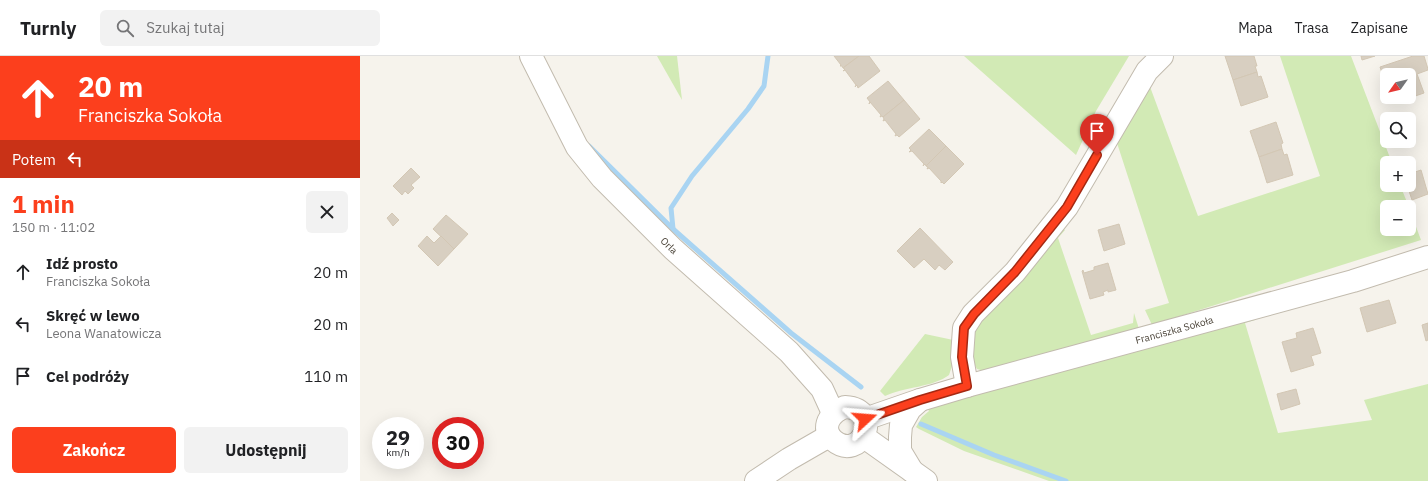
<!DOCTYPE html>
<html lang="pl">
<head>
<meta charset="utf-8">
<style>
	:root { --surface:#fff; --page:#f2f2f2; --text:#202124; --muted:#757577; --line:#e0e0e0; --accent:#fc3f1d }
	body { margin:0; font-family:"IBM Plex Sans",sans-serif; background:var(--page); color:var(--text); height:100vh; display:flex; flex-direction:column; font-size:15px; white-space:nowrap }
	* { box-sizing:border-box; margin:0 }
	p { font-size:13px; color:var(--muted) }
	.icon { flex:none; width:22px; height:22px; fill:none; stroke:currentColor; stroke-width:2; stroke-linecap:round; stroke-linejoin:round }
	.map { position:relative; flex:1; overflow:hidden }
	.side { display:flex; flex-direction:column; background:var(--surface); width:360px }
	.side>* { flex:none }
	.top-card { background:#fc3f1d; color:#fff; overflow:hidden }
	.needle { width:26px; rotate:236deg }
	.fabs { position:absolute; left:1020px; top:12px; display:grid; gap:8px }
	.fabs a { display:grid; place-items:center; width:36px; height:36px; border-radius:6px; background:var(--surface); box-shadow:0 4px 16px #0002; font-size:20px }
	.speed { position:absolute; left:12px; top:361px; display:flex; gap:8px; font-size:20px; font-weight:700; text-align:center }
	.speed>* { display:grid; place-content:center; width:52px; height:52px; border-radius:50%; background:var(--surface); box-shadow:0 4px 16px #0002; line-height:1 }
	.speed small { font-size:10px; font-weight:400 }
	.speed .limit { border:6px solid #d22; background:#fff; color:#111 }
	.pin { position:absolute; display:grid; place-items:center; width:34px; height:34px; color:#fff; margin:-41px -17px; border-radius:50% 50% 50% 0; rotate:-45deg; box-shadow:0 0 4px #0007 }
	.pin .icon { rotate:45deg }
	.me { position:absolute; width:44px; margin:-22px; rotate:71deg; stroke-linejoin:round; filter:drop-shadow(0 0 3px #0008) }
	.turn { display:flex; align-items:center; gap:14px; height:84px; padding:0 12px; font-size:18px }
	.turn .icon { width:52px; height:52px; stroke-width:2.5 }
	.turn b { display:block; font-size:28px; line-height:34px }
	.then { display:flex; align-items:center; height:38px; padding:0 12px; background:#0003; gap:8px; font-size:15px }
	.round { display:grid; place-items:center; flex:none; width:42px; height:42px; border-radius:6px; background:var(--page) }
	.overview { display:flex; align-items:center; justify-content:space-between; height:68px; padding:0 12px }
	h1 { font-size:24px; font-weight:700; line-height:30px; color:var(--accent) }
	.button { display:flex; gap:8px; margin-top:auto; padding:8px 12px }
	.button a { flex:1; height:46px; border-radius:6px; background:var(--accent); color:#fff; font-size:16px; font-weight:700; line-height:46px; text-align:center }
	.button a+a { background:var(--page); color:var(--text) }
	ul { padding:0; list-style:none }
	li { display:flex; align-items:center; gap:12px; height:52px; padding:0 12px }
	li div { flex:1 }
	li b { display:block; font-size:15px }
	li em { font-style:normal }
	header { display:flex; align-items:center; gap:24px; box-sizing:border-box; height:56px; padding:0 20px; background:var(--surface); border-bottom:1px solid var(--line) }
	header strong { font-size:19px }
	nav { display:flex; gap:22px; margin-inline-start:auto; font-size:14px }
	.search { width:280px; height:36px; background:var(--page); display:flex; align-items:center; gap:10px; box-sizing:border-box; padding:0 14px; border-radius:6px; color:var(--muted); font-size:15px }
	main { display:flex; flex:1; min-height:0 }
	.map>svg:first-child { display:block }
</style>
</head>
<body>
<header>
<strong>Turnly</strong>
<div class="search"><svg class="icon" aria-label="search" viewBox="0 0 24 24"><circle cx="10" cy="10" r="6"/><path d="M15 15l6 6"/></svg>Szukaj tutaj</div>
<nav><a>Mapa</a><a>Trasa</a><a>Zapisane</a></nav>
</header>
<main>
<section class="side">
<div class="top-card">
<div class="turn"><svg class="icon" aria-label="ahead" viewBox="0 0 24 24"><path d="M12 20V5M6 11l6-6 6 6"/></svg><div><b>20 m</b>Franciszka Sokoła</div></div>
<div class="then">Potem<svg class="icon" aria-label="left" viewBox="0 0 24 24"><path d="M17 20v-9H6M10 6l-5 5 5 5"/></svg></div>
</div>
<div class="overview"><div><h1>1 min</h1><p>150 m · 11:02</p></div><a class="round"><svg class="icon" aria-label="close" viewBox="0 0 24 24"><path d="M6 6l12 12M18 6L6 18"/></svg></a></div>
<ul>
<li><svg class="icon" aria-label="ahead" viewBox="0 0 24 24"><path d="M12 20V5M6 11l6-6 6 6"/></svg><div><b>Idź prosto</b><p>Franciszka Sokoła</p></div><em>20 m</em></li>
<li><svg class="icon" aria-label="left" viewBox="0 0 24 24"><path d="M17 20v-9H6M10 6l-5 5 5 5"/></svg><div><b>Skręć w lewo</b><p>Leona Wanatowicza</p></div><em>20 m</em></li>
<li><svg class="icon" aria-label="arrive" viewBox="0 0 24 24"><path d="M6 21V4h12l-3 4 3 4H6"/></svg><div><b>Cel podróży</b></div><em>110 m</em></li>
</ul>
<div class="button"><a>Zakończ</a><a>Udostępnij</a></div>
</section>
<div class="map">
<svg width="1068" height="425" viewBox="0 0 1068 425">
	<rect width="100%" height="100%" fill="#f6f3ec"/>
	<g fill="#d2eab5">
		<polygon points="297,0 317,0 322,44"/>
		<polygon points="604,0 769,0 736,55 716,99"/>
		<polygon points="920,0 991,0 1032,107 1027,107 1027,129 1040,129 1049,151 1027,151 1027,173 1049,173 1049,152 1061,184 792,269 785,254 809,247 757,87 789,28 838,160 960,120"/>
		<polygon points="700,170 705,174 698,182 731,279 773,267 774,257 779,273 624,315 617,313 612,304 611,279 618,269"/>
		<polygon points="892,259 895,264 885,267 918,377 1012,364 1004,344 1068,328 1068,425 689,425 604,395 559,373 556,371 562,361 569,355 566,350"/>
		<path d="M565 278 598 285 592 300V310L589 319C574 331 544 331 525 340L520 335Z"/>
	</g>
	<g fill="none" stroke-linecap="round" stroke-linejoin="round">
		<g stroke="#a9d4f2" stroke-width="5">
			<polyline points="229,90 313,173 431,277 501,331"/>
			<polyline points="313,173 311,152 332,120 388,53 404,30 408,0"/>
			<polyline points="561,368 634,399 706,425"/>
		</g>
	</g>
	<g fill="#d8cfc1" stroke="#d3c7b4">
		<polygon points="474,0 499,0 483,12 482,10 480,10 481,9"/>
		<polygon points="499,0 509,0 520,15 498,32 497,29 495,31 496,29 485,14 483,15 485,13 483,12"/>
		<polygon points="865,0 894,0 897,10 895,10 897,16 873,24"/>
		<polygon points="1001,0 1015,0 1002,4"/>
		<polygon points="1053,0 1064,0 1068,13 1068,14 1057,18 1064,37 1035,47 1033,41 1049,41 1049,19 1027,19 1027,27 1026,28 1020,11"/>
		<polygon points="897,16 898,21 901,20 908,41 881,50 873,24"/>
		<polygon points="528,25 544,44 523,61 522,60 520,61 521,59 510,46 509,48 510,46 507,42"/>
		<polygon points="544,44 560,63 539,81 537,79 535,80 536,78 525,64 523,65 524,63 523,61"/>
		<polygon points="916,66 923,87 921,88 922,93 899,101 890,75"/>
		<polygon points="569,73 586,90 566,110 565,108 563,110 564,108 552,95 549,96 551,94 549,92"/>
		<polygon points="586,90 604,108 584,128 582,126 581,127 581,125 569,112 567,113 568,111 566,110"/>
		<polygon points="922,93 924,99 927,98 933,119 907,127 899,101"/>
		<polygon points="51,112 60,121 51,129 54,132 48,138 45,135 42,139 33,130"/>
		<polygon points="1061,114 1068,138 1052,144 1047,129 1049,129 1049,118"/>
		<polygon points="32,157 39,164 33,170 27,162"/>
		<polygon points="86,159 108,178 94,193 73,173"/>
		<polygon points="759,168 765,188 744,195 738,174"/>
		<polygon points="560,172 593,206 585,214 579,209 575,214 564,203 554,212 537,195"/>
		<polygon points="67,180 74,187 81,180 94,193 78,210 58,190"/>
		<polygon points="748,207 756,234 748,236 748,234 743,236 744,239 730,243 722,215 723,214 724,217 734,214 734,211"/>
		<polygon points="1029,244 1036,267 1007,276 1000,252"/>
		<polygon points="1068,267 1068,284 1066,285 1062,269"/>
		<polygon points="953,272 961,297 951,300 954,309 931,316 922,286 937,282 936,277"/>
		<polygon points="936,333 940,348 921,354 917,338"/>
	</g>
	<g fill="none" stroke-linecap="round" stroke-linejoin="round">
		<g stroke="#c2bbae" stroke-width="24">
			<g id="minor">
				<path id="s1" d="M171 0 217 91 242 122 313 193 429 296 462 333 473 357"/>
				<polyline points="607,330 602,301 604,272 613,258 655,216 707,151 787,15 802,0"/>
				<path d="M485 351C525 353 501 408 473 384 460 372 470 356 485 351Z"/>
				<path id="s2" d="M505 363 560 344 607 330 993 225 1068 201"/>
				<polyline points="504,381 566,425"/>
				<polyline points="552,415 540,395 540,381 541,369 550,353 560,344"/>
				<polyline points="396,425 429,403 469,380"/>
			</g>
		</g>
		<use href="#minor" stroke="#fff" stroke-width="22"/>
	</g>
	<g fill="none" stroke-linecap="round" stroke-linejoin="round">
		<g stroke="#a42913" stroke-width="10">
			<polyline id="route" points="505,363 560,344 607,330 602,301 604,272 614,258 655,216 707,151 737,99"/>
		</g>
		<use href="#route" stroke="#fc3f1d" stroke-width="7"/>
	</g>
	<g text-anchor="middle" dominant-baseline="central" stroke-width="3.5" stroke-linejoin="round" paint-order="stroke">
		<g font-size="10" fill="#4b4439" stroke="#fff">
			<text stroke="none"><textPath href="#s1" startOffset="237">Orla</textPath></text>
			<text stroke="none"><textPath href="#s2" startOffset="322">Franciszka Sokoła</textPath></text>
		</g>
	</g>
</svg>
<div class="fabs">
<a><svg class="needle" viewBox="-14 -14 28 28"><path d="M0-13l5 13h-10z" fill="#e53935"/><path d="M0 13l5-13h-10z" fill="#757577"/></svg></a>
<a><svg class="icon" aria-label="search" viewBox="0 0 24 24"><circle cx="10" cy="10" r="6"/><path d="M15 15l6 6"/></svg></a>
<a>+</a>
<a>−</a>
</div>
<div class="speed"><div>29<small>km/h</small></div><div class="limit">30</div></div>
<div class="pin" style="left:737px;top:99px;background:#d93025"><svg class="icon" aria-label="arrive" viewBox="0 0 24 24"><path d="M6 21V4h12l-3 4 3 4H6"/></svg></div>
<svg class="me" style="left:505px;top:363px" viewBox="-20 -20 40 40"><path d="M0-17L14 15 0 8-14 15z" fill="#fc3f1d" stroke="#fff" stroke-width="4"/></svg>
</div>
</main>
</body>
</html>
